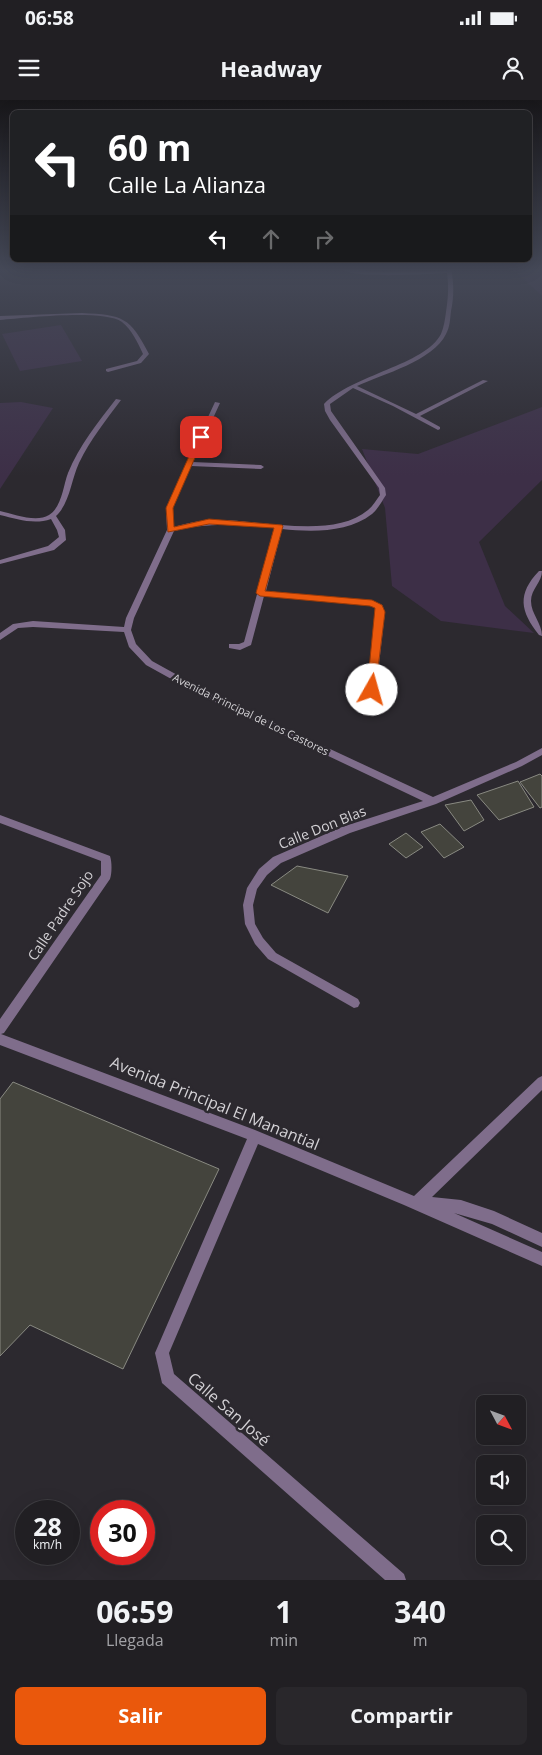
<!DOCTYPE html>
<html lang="es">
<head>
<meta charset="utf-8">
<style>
	:root { --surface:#211f23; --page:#29272b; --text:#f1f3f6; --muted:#a2a2a6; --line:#3e3d41; --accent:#ea580c }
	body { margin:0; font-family:"Open Sans",sans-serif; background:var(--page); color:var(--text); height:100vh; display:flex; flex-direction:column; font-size:19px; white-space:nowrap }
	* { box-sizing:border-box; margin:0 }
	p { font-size:16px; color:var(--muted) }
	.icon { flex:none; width:28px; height:28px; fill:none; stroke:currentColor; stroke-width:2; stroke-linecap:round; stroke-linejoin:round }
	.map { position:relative; height:1480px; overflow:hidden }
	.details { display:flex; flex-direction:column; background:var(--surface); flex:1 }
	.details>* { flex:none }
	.banner { position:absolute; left:10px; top:10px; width:522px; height:152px; border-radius:8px; box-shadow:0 5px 20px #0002,0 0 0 1px var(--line); background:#202124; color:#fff; overflow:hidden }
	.needle { width:32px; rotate:131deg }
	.tools { position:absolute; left:476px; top:1295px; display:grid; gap:10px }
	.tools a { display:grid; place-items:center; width:50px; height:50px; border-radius:8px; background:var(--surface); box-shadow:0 5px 20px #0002,0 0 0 1px var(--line); font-size:25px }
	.speed { position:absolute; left:15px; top:1400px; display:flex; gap:10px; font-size:25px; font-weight:700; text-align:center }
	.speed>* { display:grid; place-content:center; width:65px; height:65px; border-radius:50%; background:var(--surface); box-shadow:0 5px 20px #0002,0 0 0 1px var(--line); line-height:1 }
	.speed small { font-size:12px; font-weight:400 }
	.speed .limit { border:8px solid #d22; background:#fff; color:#111 }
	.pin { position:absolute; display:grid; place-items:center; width:42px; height:42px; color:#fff; margin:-21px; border-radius:10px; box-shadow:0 2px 8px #0006 }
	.me { position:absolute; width:55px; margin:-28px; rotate:7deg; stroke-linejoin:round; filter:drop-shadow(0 0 4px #0008) }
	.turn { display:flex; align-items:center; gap:18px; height:105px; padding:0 15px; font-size:22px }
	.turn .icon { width:65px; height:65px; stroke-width:2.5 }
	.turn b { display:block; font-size:35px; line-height:42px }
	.lanes { display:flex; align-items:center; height:48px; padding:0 15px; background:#0003; justify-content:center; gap:25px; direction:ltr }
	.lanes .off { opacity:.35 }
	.eta { display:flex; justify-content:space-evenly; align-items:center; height:85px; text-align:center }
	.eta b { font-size:30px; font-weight:700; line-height:35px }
	.cta { display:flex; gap:10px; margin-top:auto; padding:10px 15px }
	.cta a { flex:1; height:58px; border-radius:8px; background:var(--accent); color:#fff; font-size:20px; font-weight:700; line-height:58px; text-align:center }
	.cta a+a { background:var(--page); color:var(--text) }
	.status { display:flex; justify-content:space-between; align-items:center; height:35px; padding:0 25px; background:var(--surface); direction:ltr }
	.status svg { height:14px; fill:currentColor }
	header { display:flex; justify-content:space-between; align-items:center; height:65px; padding:0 15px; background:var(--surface); font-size:22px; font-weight:700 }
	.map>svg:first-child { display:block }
</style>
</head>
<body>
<div class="status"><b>06:58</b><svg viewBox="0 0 49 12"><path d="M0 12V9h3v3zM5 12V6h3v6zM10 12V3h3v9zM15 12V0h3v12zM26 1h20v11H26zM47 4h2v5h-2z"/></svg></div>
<header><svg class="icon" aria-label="menu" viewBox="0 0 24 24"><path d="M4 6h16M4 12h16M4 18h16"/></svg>Headway<svg class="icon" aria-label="person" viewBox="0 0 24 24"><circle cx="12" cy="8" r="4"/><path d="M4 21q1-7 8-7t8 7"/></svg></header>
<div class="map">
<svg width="542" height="1480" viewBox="0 0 542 1480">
	<rect width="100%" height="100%" fill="#2c292f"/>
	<g fill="#3d2f47">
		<polygon points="513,169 542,169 542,196"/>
		<polygon points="61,225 82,261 20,271 2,234"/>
		<polygon points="21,302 53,308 0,389 0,303"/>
		<polygon points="542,307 542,380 479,442 505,506 534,533 441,521 392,486 385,408 362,349 418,354"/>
	</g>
	<g fill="#44443d" stroke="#898a82">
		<polygon points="540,674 542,676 542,707 540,708 520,682"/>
		<polygon points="518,681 534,707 499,720 477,695"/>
		<polygon points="471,700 484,720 464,731 445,705"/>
		<polygon points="440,724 464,747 444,758 421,732"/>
		<polygon points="406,733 423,747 406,758 389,744"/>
		<polygon points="297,766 348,776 328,813 271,785"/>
		<polygon points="13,982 219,1069 123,1269 30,1225 0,1256 0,999"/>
	</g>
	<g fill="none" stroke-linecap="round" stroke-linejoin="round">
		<g fill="#7f6d8b" fill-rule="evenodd">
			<path d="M340 169 382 172 447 171V169H451C454 183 454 197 451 211 450 219 450 227 446 234 433 261 383 274 357 286L416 314 483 280 488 281 420 316 440 327V329L438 330 393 306 353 288 330 304 331 311 385 388 386 395C382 401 378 409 372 414 348 433 311 432 282 429L266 491 372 501 382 505 385 512 376 590 378 594 386 597 387 599 383 602 371 598 368 590 377 512 376 508 370 505 264 496 251 545 240 550 229 548V544H239L244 542 275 428C240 425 208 422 174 431L134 518 131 530 136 544 152 561 208 592 433 697 516 662 542 648V655L522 666 436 704 350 733 281 763 267 775 257 789 253 805 255 824 263 838 276 853 358 899 360 903 358 907 354 908 268 859 255 844 245 824 243 805 247 788 259 769 273 757 342 727 423 701 202 596 146 565 129 547 124 532 33 527 18 528 0 540V533L13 524 33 521 124 527 126 518 167 430 166 408 215 302 220 303 193 362 261 365 264 367 261 369 191 366 172 408 174 427C188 423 201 420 216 420 258 419 333 440 368 410 373 406 376 400 380 395L379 388 330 320 325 311 324 304C352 275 425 265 441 234 444 227 445 219 446 212 448 199 449 187 447 173 426 174 355 179 340 169Z"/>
			<path d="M82 213C123 215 130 217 149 254L141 263 108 272 106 271V269L137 261 143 254C138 243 132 230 122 222 103 209 25 218 0 220V216Z"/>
			<path d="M116 299 121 300C106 320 90 340 79 363 71 380 70 403 56 416L65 430 66 440 54 450 0 464V460L48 446 59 437 57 430 51 419C34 425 17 419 0 415V411C14 414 36 423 49 415 62 407 63 386 68 373 79 346 98 322 116 299Z"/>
			<path d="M539 471H542C542 482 531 489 531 501 531 514 542 523 542 536L539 535C520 511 517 494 539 471Z"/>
			<path d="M0 715 110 756C112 762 112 773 110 779L4 933 1 934 255 1030 414 1096 538 978 542 976V990L432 1097 461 1100 494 1111 542 1133V1147L492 1124 454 1113 542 1152V1166L404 1105 258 1044 169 1253 174 1274 404 1474 406 1480H385L162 1283 155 1253 247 1039 0 945V919L101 775V761L0 723Z"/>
		</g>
	</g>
	<linearGradient id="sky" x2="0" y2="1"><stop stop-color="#18171a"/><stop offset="0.45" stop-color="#454958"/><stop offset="1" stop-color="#454958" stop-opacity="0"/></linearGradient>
	<rect width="542" height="376" fill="url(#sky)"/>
	<polygon fill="#ea580c" stroke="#983908" points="198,336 204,337 173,408 174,427 209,419 282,425 283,426 265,491 372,500 382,505 385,512 375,592 372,593 367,590 375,508 370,506 260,496 256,493 274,428 209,424 168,432 166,408"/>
	<g text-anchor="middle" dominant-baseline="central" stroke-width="5" stroke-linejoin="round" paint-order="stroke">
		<g font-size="11" fill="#d3d1d5" stroke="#2c292f">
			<text transform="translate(251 614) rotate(26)">Avenida Principal de Los Castores</text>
		</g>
		<g font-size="14" fill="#d3d1d5" stroke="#2c292f">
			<text transform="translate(322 727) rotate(-22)">Calle Don Blas</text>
			<text transform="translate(60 815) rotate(-56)">Calle Padre Sojo</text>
		</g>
		<g font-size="16" fill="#d3d1d5" stroke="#2c292f">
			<text transform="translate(215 1003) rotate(22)">Avenida Principal El Manantial</text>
			<text transform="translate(229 1309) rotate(41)">Calle San José</text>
		</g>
	</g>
</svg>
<div class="tools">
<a><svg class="needle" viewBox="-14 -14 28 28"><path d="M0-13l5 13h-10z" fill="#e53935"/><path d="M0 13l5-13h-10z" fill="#a2a2a6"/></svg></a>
<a><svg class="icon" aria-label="sound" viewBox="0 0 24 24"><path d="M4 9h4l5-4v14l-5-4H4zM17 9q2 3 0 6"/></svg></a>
<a><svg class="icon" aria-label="search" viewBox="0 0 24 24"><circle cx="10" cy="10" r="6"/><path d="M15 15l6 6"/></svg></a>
</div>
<div class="speed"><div>28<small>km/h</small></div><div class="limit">30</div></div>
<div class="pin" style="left:201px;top:337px;background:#d93025"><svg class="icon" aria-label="arrive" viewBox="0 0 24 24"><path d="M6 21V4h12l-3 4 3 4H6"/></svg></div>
<svg class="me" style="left:372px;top:590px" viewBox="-20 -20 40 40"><circle r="19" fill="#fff"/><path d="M0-13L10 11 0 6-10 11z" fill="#ea580c"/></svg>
<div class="banner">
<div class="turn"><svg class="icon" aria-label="left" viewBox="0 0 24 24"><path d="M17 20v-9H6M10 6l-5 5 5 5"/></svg><div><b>60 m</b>Calle La Alianza</div></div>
<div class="lanes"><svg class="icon" aria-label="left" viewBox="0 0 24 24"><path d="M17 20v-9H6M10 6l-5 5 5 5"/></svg><svg class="icon off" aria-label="ahead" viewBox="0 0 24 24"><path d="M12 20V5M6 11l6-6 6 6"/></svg><svg class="icon off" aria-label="right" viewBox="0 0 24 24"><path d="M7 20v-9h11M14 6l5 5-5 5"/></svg></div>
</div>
</div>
<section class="details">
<div class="eta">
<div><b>06:59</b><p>Llegada</p></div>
<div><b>1</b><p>min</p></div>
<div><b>340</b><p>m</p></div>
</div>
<div class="cta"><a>Salir</a><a>Compartir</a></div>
</section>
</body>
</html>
